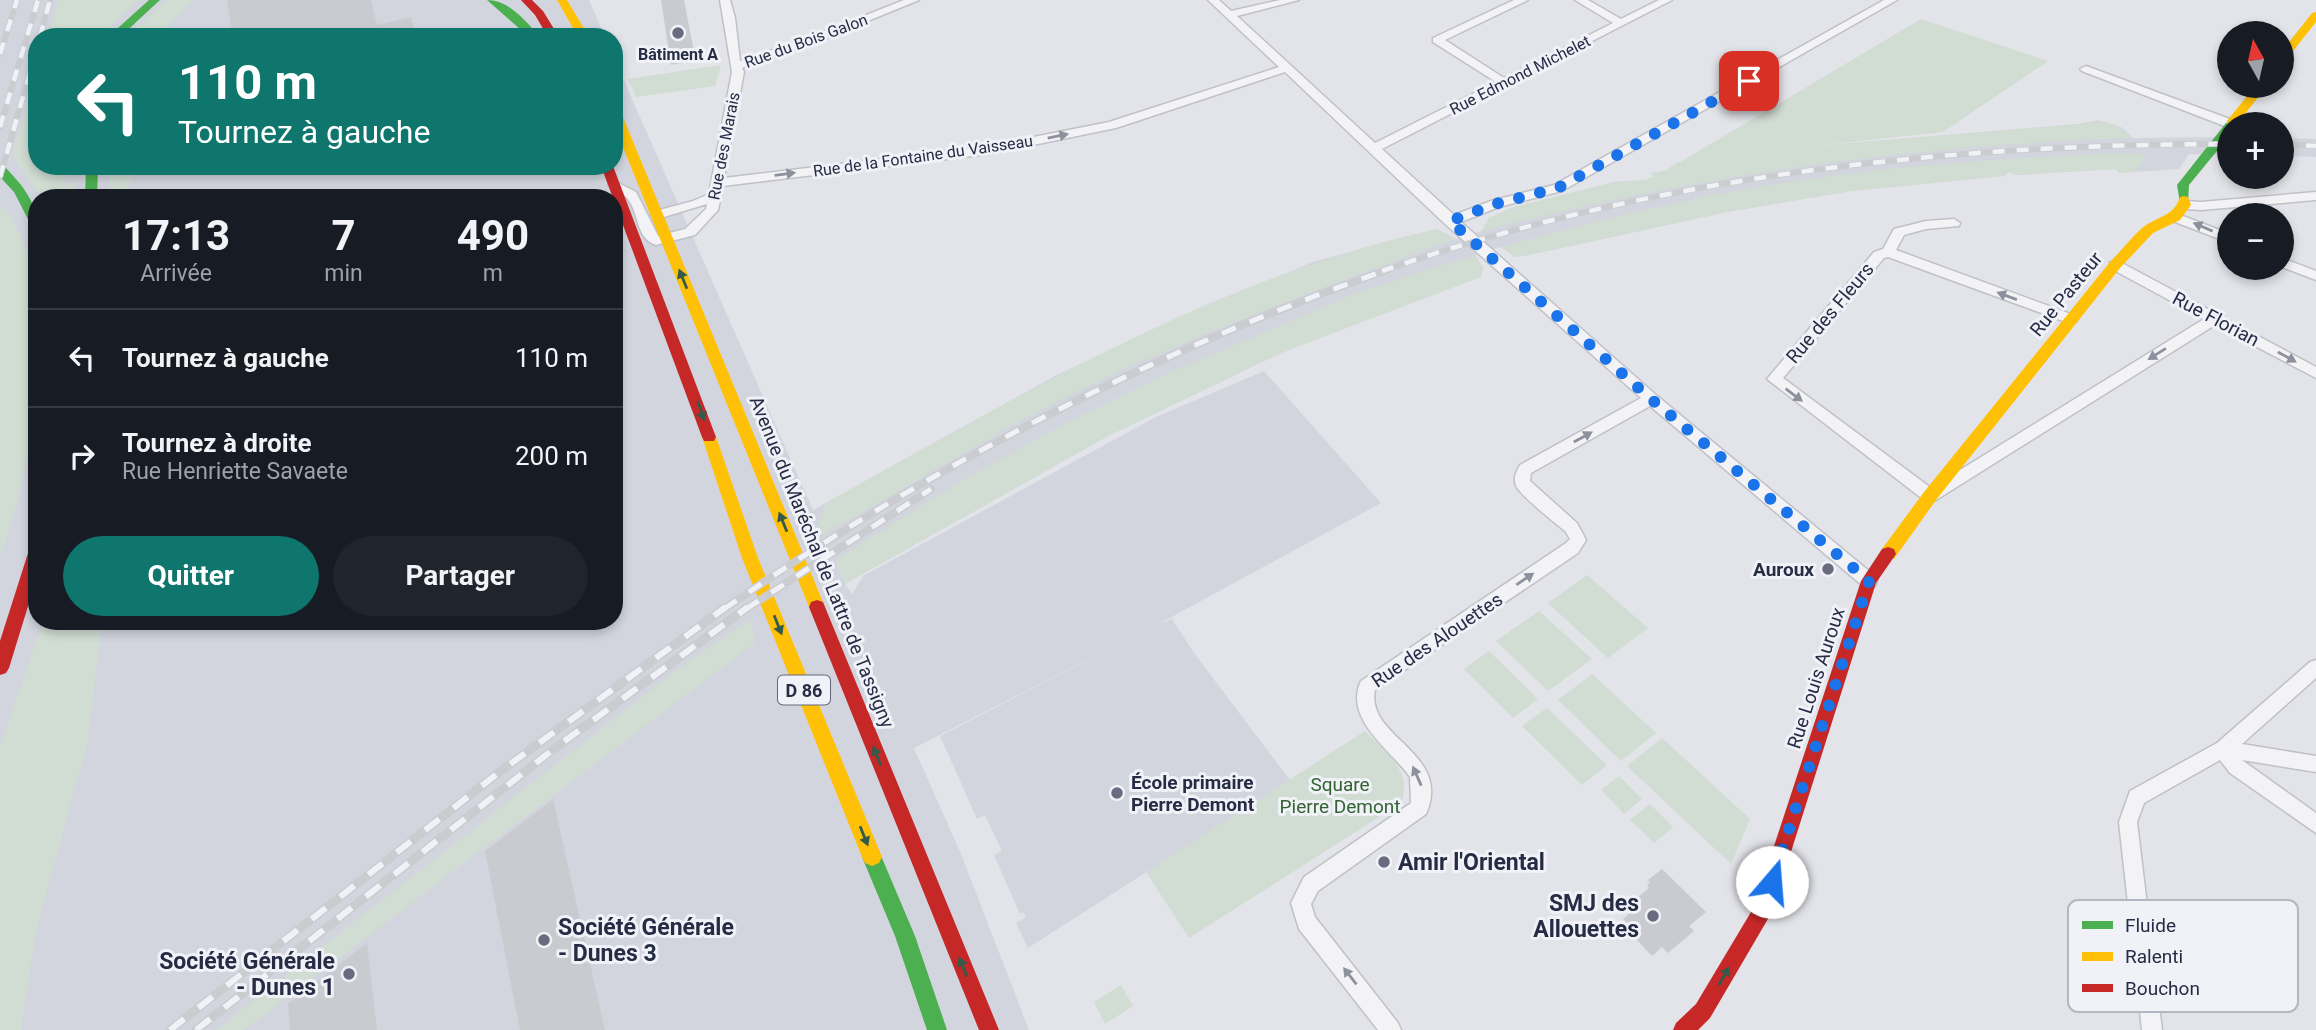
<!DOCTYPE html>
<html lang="fr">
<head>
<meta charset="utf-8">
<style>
	:root { --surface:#171b24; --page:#20242c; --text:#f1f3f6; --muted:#9ea1a6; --line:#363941; --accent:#0f766e }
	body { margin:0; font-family:Roboto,sans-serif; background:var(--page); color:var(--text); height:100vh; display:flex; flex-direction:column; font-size:26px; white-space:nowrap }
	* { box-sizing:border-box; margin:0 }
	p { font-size:23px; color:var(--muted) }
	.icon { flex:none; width:38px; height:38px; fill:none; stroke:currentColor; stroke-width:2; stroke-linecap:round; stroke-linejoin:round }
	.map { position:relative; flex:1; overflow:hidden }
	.side { position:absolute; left:28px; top:189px; width:595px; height:441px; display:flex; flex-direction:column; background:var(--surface); border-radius:28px; box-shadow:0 4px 10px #0003 }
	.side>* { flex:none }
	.top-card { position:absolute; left:28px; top:28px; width:595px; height:147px; border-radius:28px; box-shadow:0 4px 10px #0003; background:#0f766e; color:#fff; overflow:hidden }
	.needle { width:46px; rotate:352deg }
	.buttons { position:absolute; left:2217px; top:21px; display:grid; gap:14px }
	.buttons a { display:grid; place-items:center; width:77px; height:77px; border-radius:50%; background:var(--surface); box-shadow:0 4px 10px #0003; font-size:35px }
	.pin { position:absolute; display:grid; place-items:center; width:60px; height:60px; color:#fff; margin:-30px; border-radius:14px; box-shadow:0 4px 10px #0006 }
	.me { position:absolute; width:77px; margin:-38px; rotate:18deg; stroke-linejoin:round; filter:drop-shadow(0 0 5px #0008) }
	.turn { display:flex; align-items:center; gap:24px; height:147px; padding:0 35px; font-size:32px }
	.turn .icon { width:91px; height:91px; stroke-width:2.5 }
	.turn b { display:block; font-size:49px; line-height:60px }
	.eta { display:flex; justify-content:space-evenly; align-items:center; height:119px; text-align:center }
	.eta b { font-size:42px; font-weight:700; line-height:49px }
	.cta { display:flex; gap:14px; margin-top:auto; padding:14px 35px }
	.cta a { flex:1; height:80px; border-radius:42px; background:var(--accent); color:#fff; font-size:28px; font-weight:700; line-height:80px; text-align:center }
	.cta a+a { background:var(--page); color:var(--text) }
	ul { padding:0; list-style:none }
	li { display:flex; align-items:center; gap:21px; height:98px; padding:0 35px; border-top:2px solid var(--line) }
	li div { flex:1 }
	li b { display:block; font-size:26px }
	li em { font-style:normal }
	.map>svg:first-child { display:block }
</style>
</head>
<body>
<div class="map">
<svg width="2316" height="1030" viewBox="0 0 2316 1030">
	<rect width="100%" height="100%" fill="#e3e4e9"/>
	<g fill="#d3d5de" fill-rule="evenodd">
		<path d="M0 0H589L605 37H37V166H614V58L813 510 1053 377 1166 324 1313 262 1437 229 1456 239 1482 231 1489 218 1514 207 1615 182 1646 180 1654 176 1650 173 1665 171 1678 162 1684 165 1827 145 2079 124 2099 120 2121 127 2133 138 2229 137V155L2189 154 2179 169 2119 173 2115 169 2016 175 2009 172 2004 176 1851 191 1727 212 1529 255 1515 257 1501 247 1475 255 1483 268 1281 353 1106 437 845 584 852 594 863 576 1156 417 1264 371 1381 503 1157 625 1172 619 1194 653 1290 780 1028 948 1016 923 1026 917 1023 912 1020 914 994 855 1002 851 985 815 977 819 940 736 1133 637 914 748 961 854 1029 1030H0ZM37 198H614V621H37Z"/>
		<polygon points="2282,138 2316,139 2316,157 2282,156"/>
	</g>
	<g fill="#d1dcd3">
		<polygon points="58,0 139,0 99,37 47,37"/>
		<polygon points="167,0 197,0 188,4 159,37 125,37"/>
		<path d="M1921 19 2048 61 1943 132 1814 146 2079 124C2103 119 2115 122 2133 138 1911 145 1697 175 1482 231L1489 218 1514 207 1615 182 1646 180 1654 176 1650 173 1665 171Z"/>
		<polygon points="721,65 715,86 636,97 628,79"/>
		<polygon points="37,73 37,166 66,166 63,185 76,181 74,198 42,198 12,155"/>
		<path d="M2115 153 2142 154 2144 159 2134 172 2119 173 2115 169 2016 175 2009 172 2004 176 1851 191 1727 212 1529 255 1515 257 1501 247C1592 222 1683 199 1776 184 1888 166 2002 158 2115 153Z"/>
		<polygon points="109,166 130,166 129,198 110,198"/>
		<path d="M3 203C10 218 22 235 27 251 53 353 33 461 0 558V211Z"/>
		<path d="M1437 229 1456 239C1329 285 1204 330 1082 389 993 432 910 487 823 534L818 522 826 503C1021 395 1217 277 1437 229Z"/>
		<polygon points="1475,255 1483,268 1481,277 1281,353 1106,437 845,584 835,560 959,482 1066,423 1173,371 1357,293"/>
		<polygon points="1587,575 1648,628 1608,658 1548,603"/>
		<polygon points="1539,611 1592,659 1548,691 1496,641"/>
		<polygon points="750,619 755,643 244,1030 216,1030 669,676"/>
		<polygon points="43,621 102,621 88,741 36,931 21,1030 0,1030 0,747"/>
		<polygon points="1489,651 1538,699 1513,718 1464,669"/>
		<polygon points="1592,674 1656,733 1621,761 1558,700"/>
		<polygon points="1547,708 1607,765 1582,785 1522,726"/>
		<path d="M1365 731C1385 752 1414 772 1401 803L1189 938 1146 872Z"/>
		<polygon points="1662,738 1750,819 1731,864 1627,766"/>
		<polygon points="1619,776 1642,799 1624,814 1601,790"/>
		<polygon points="1650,804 1673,827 1654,843 1630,820"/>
		<polygon points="1121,985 1133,1006 1105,1024 1094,1002"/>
	</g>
	<g fill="#cacbd1">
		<polygon points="227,0 371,0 377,25 411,17 416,37 233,37"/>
		<polygon points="661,0 684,0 694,52 691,53 693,61 671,65"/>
		<polygon points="553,799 605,1030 520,1030 485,851"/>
		<polygon points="1662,869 1706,912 1689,926 1694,931 1668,953 1662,947 1652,956 1622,924 1625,921 1623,919 1637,907 1634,904 1638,901 1636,899 1649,888 1647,885 1650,882 1648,880"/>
		<polygon points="367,943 377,1030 290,1030 288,1004"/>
	</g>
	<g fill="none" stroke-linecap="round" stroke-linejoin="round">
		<g stroke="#c0c1c7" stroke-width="3">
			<g id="street">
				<path d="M720 0H730L735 18 740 61 806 39 904 0H919L814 43 742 68 744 72 724 178 989 146 1109 122 1279 67 1208 0H1219L1231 11 1280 0H1299L1237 16 1375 143 1496 82 1433 42V38L1514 0H1528L1445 40 1504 78 1613 23 1575 0H1588L1621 19 1659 0H1672L1382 149 1454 215 1491 201 1554 185 1884 0H1897L1562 191 1499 207 1461 222 1656 395 1875 576 1877 581 1875 586 1869 588 1863 586 1650 406 1531 473 1530 481 1577 523 1586 540 1578 553 1375 690C1365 738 1453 752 1426 814L1318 891 1311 904 1315 917 1398 1023 1401 1030H1378L1299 929 1291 903 1304 877 1411 803 1410 777C1391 750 1343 719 1361 681L1566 543 1570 539 1565 531C1554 522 1522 497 1516 486 1513 478 1516 472 1520 465L1641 398 1445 224 1285 72 1116 128 989 154 723 186 718 210 695 235 656 245C635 238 640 213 627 198 622 192 613 190 608 185L614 181 636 192 658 236 685 229 706 209 707 204 657 219 651 215 652 212 693 201 709 194 732 72Z"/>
				<polygon points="2086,66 2235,121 2237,124 2227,127 2082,71 2080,69"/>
				<polygon points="2316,192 2316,200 2201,210 2185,209 2179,205 2185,201 2201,202"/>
				<polygon points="2175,213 2230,234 2230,243 2170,220 2170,214"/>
				<polygon points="1954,219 1960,223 1959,226 1926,229 1904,235 1896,250 2076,316 2078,319 2076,322 2066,322 1888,257 1884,258 1783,378 1931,488 2204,319 2110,268 2110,262 2120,262 2316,367 2316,378 2215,325 1936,500 1924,500 1767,379 1874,252 1883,249 1894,229 1926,221"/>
				<polygon points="2282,258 2316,271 2316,280 2282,267"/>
				<polygon points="2316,660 2316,678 2242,744 2316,756 2316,772 2242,760 2316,813 2316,833 2230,773 2220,760 2144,803 2137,822 2162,1030 2142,1030 2119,822 2130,791 2217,743 2310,662"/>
			</g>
		</g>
		<use href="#street" fill="#f3f3f5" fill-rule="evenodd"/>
		<g fill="#4caf50" fill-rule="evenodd">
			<polygon points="149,0 160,0 120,37 108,37"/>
			<path d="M487 0C509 0 526 21 540 37H529Z"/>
			<polygon points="2230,122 2235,124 2230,124 2230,135 2189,185 2188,203 2180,203 2177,185 2226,123"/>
			<path d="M0 165 4 166C22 185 37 201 37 228L32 227 14 192 0 177Z"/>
			<polygon points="86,166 98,166 97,198 85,198"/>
			<polygon points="872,848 879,851 915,936 947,1030 927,1030 895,936 862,857 865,851"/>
		</g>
		<g fill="#ffc107" fill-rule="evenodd">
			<polygon points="557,0 567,0 589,37 578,37"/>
			<polygon points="2316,12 2316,22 2286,60 2282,61 2282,51 2312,13"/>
			<polygon points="2255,86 2267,86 2237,124 2227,127 2227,121"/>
			<polygon points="614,107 620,110 825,607 823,612 817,614 811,612 809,607 614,125"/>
			<path d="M2184 196 2188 197 2191 205 2180 220 2153 233 2120 268 1936 500 1894 559H1882L1880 554 1882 549 1924 492 2110 262C2121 251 2131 238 2142 228 2157 216 2174 217 2180 197Z"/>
			<polygon points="709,431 716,437 758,558 882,857 879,863 872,866 865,863 862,857 742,558 702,437"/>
		</g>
		<g fill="#c62828" fill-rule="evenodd">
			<polygon points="521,0 532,0 543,11 559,37 548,37 535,15"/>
			<polygon points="601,166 613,166 716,437 714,441 704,441 702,437"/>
			<polygon points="37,544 37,577 9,668 6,673 0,675 0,641 29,550 31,545"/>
			<polygon points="1888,547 1894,549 1896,554 1876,583 1772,912 1710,1018 1698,1030 1673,1030 1676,1023 1696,1004 1754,907 1861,581 1882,549"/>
			<polygon points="817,600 823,602 825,607 999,1030 979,1030 809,607 811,602"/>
		</g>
		<g stroke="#cbccd0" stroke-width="6">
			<g id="rail-far2">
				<polyline points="40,37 50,0"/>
				<polyline points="0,54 17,0"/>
				<polyline points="0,127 38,0"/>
				<polyline points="2282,144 2316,146"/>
				<polyline points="0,177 37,48"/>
				<path d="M1382 271C1656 176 1941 144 2230 144"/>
			</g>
		</g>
		<g stroke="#cbccd0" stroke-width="8">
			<g id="rail-far1">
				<path d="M724 609C930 467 1150 352 1387 270"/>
				<polyline points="746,609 931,489"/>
			</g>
		</g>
		<g stroke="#cbccd0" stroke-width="9">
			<g id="rail">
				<polyline points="170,1030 502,770 726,607"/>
				<polyline points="196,1030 555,748 748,607"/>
			</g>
		</g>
		<use href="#rail-far2" stroke="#f0f2f8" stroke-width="4.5" stroke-dasharray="12" stroke-linecap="butt"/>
		<use href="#rail-far1" stroke="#f0f2f8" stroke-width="5" stroke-dasharray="15" stroke-linecap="butt"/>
		<use href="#rail" stroke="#f0f2f8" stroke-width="6" stroke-dasharray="18" stroke-linecap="butt"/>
	</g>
	<defs><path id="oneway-solid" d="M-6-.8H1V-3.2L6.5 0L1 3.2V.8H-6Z" transform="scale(1.75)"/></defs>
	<g fill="#8d909d">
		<use href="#oneway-solid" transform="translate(1058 136) rotate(-11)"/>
		<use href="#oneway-solid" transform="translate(785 174) rotate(-7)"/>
		<use href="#oneway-solid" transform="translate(2203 227) rotate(-157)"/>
		<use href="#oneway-solid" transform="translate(2007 296) rotate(-160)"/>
		<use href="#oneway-solid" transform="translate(2157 354) rotate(148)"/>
		<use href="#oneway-solid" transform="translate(2287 357) rotate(29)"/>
		<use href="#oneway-solid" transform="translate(1794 395) rotate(37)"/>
		<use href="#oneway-solid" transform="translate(1583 437) rotate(-29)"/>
		<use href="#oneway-solid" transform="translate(1525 579) rotate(-34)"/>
		<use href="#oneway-solid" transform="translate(1417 776) rotate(-114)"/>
		<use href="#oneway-solid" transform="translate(1350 976) rotate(-128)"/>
	</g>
	<g fill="#345a49">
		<use href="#oneway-solid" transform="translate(683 279) rotate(-112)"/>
		<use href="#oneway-solid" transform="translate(701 411) rotate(72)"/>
		<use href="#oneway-solid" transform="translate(783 522) rotate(-112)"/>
		<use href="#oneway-solid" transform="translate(778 625) rotate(68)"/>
		<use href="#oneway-solid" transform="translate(877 756) rotate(-112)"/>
		<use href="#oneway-solid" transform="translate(864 836) rotate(68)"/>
		<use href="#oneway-solid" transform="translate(963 967) rotate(-112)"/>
		<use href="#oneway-solid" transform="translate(1724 976) rotate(-59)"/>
	</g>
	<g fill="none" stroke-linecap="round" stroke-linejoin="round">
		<polyline stroke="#1a73e8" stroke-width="12" stroke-dasharray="0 21.6" points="1749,81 1558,188 1495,204 1450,221 1651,399 1869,581 1772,882"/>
	</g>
	<g fill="#696c7e" stroke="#f0f2f8" stroke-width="2.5">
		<circle cx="678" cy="33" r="7"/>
		<circle cx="1828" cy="569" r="7"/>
		<circle cx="1117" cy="793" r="7"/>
		<circle cx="1384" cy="862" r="7"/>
		<circle cx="1653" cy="916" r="7"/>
		<circle cx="544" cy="940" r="7"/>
		<circle cx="349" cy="974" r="7"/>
	</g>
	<g text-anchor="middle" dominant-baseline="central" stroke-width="6" stroke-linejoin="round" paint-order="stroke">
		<g font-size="16" fill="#272c45" stroke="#f0f2f8">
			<text transform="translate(806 41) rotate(-20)">Rue du Bois Galon</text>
			<text transform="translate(1520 75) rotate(-27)">Rue Edmond Michelet</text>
			<text transform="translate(724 146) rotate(-79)">Rue des Marais</text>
			<text transform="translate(923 156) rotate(-8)">Rue de la Fontaine du Vaisseau</text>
		</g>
		<g font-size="16" font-weight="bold" fill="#272c45" stroke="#f0f2f8">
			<text x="678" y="54">Bâtiment A</text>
		</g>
		<rect fill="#f0f2f8" stroke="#63677b" stroke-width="2" x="778" y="675.5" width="52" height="29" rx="5"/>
		<g font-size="18" font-weight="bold" fill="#272c45">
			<text x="804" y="690">D 86</text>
		</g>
		<g font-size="19" fill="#272c45" stroke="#f0f2f8">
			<text transform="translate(2066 294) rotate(-51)">Rue Pasteur</text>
			<text transform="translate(1830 313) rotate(-50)">Rue des Fleurs</text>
			<text transform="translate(2216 319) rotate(28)">Rue Florian</text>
			<text transform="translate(822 562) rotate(68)">Avenue du Maréchal de Lattre de Tassigny</text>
			<text transform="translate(1437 640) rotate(-34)">Rue des Alouettes</text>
			<text transform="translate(1816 678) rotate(-72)">Rue Louis Auroux</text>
		</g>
		<g font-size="19" font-weight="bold" fill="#272c45" stroke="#f0f2f8" text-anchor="end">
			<text x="1814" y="569">Auroux</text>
			<text x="1131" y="782" text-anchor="start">École primaire<tspan x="1131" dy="22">Pierre Demont</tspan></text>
		</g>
		<g font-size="19" fill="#336233" stroke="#f0f2f8">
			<text x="1340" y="784">Square<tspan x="1340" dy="22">Pierre Demont</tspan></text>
		</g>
		<g font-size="23" font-weight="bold" fill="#272c45" stroke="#f0f2f8" text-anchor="start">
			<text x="1398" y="862">Amir l'Oriental</text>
			<text x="1639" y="903" text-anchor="end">SMJ des<tspan x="1639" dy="26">Allouettes</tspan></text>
			<text x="558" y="927">Société Générale<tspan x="558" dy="26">- Dunes 3</tspan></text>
			<text x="335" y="961" text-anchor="end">Société Générale<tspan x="335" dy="26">- Dunes 1</tspan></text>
		</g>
	</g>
	<rect x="2068" y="900" width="230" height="112" rx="10" fill="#f0f2f8" stroke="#b4b7c2" stroke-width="2"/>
	<rect x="2082" y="921" width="31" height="8" fill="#4caf50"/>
	<rect x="2082" y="952" width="31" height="9" fill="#ffc107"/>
	<rect x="2082" y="984" width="31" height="8" fill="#c62828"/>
	<g font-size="19" fill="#272c45">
		<text x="2125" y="932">Fluide</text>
		<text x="2125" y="963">Ralenti</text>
		<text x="2125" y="995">Bouchon</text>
	</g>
</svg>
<div class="buttons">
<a><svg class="needle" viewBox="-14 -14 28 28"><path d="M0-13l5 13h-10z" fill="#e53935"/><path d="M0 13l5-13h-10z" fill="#9ea1a6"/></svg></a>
<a>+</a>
<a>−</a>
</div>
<div class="pin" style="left:1749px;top:81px;background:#d93025"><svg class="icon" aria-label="arrive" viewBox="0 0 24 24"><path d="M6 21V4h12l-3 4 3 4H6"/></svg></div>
<svg class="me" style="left:1772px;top:882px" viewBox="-20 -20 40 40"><circle r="19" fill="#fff"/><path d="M0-13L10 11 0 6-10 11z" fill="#1a73e8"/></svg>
<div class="top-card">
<div class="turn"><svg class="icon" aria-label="left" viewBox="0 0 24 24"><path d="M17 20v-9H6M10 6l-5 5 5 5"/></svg><div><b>110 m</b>Tournez à gauche</div></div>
</div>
<section class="side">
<div class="eta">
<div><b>17:13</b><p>Arrivée</p></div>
<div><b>7</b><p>min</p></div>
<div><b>490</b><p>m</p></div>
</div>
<ul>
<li><svg class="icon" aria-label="left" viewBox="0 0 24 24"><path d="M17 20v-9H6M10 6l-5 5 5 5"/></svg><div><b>Tournez à gauche</b></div><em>110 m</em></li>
<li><svg class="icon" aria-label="right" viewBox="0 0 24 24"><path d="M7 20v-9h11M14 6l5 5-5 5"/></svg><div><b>Tournez à droite</b><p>Rue Henriette Savaete</p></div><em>200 m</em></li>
</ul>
<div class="cta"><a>Quitter</a><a>Partager</a></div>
</section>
</div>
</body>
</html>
